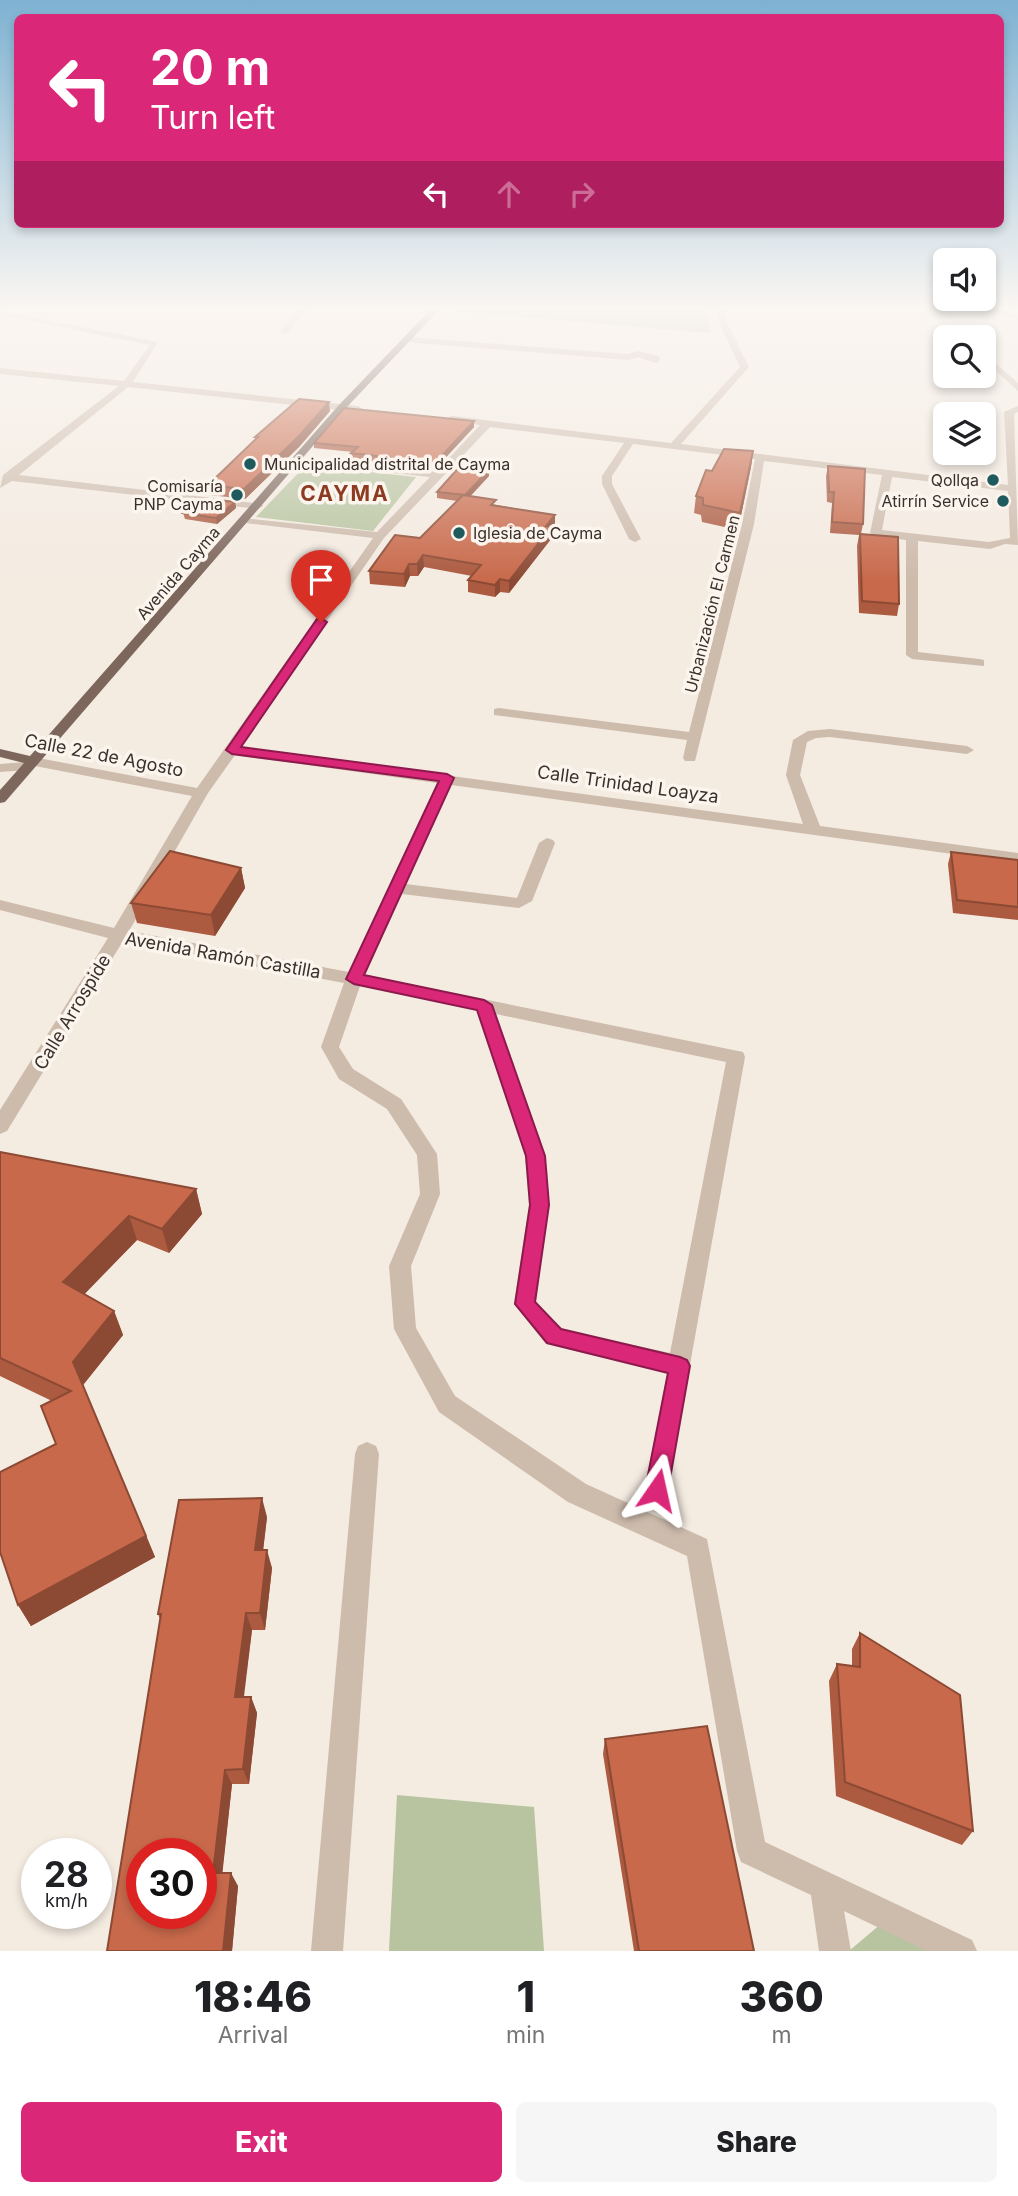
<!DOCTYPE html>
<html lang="en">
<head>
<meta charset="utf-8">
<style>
	:root { --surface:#fff; --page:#f6f6f6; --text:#202124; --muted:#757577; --accent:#db2777 }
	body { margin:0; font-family:Inter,sans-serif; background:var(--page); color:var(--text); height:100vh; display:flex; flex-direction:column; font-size:26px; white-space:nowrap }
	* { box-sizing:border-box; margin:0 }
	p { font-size:23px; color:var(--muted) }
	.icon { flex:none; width:38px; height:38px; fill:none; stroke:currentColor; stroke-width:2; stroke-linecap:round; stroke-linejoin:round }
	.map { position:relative; height:1951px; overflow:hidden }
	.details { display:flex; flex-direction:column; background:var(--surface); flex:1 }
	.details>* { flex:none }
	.top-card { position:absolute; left:14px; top:14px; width:990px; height:214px; border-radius:10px; box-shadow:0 4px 10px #0003; background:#db2777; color:#fff; overflow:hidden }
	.controls { position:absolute; left:933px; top:248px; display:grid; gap:14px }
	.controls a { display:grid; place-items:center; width:63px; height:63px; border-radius:10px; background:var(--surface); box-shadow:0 4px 10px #0003; font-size:35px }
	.speed { position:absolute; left:21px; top:1838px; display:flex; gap:14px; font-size:35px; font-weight:700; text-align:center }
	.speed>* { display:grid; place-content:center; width:91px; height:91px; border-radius:50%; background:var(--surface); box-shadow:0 4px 10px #0003; line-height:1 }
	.speed small { font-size:18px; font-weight:400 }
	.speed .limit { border:10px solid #d22; background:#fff; color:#111 }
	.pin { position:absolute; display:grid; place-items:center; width:60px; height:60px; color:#fff; margin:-72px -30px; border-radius:50% 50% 50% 0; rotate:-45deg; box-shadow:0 0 7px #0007 }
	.pin .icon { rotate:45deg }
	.me { position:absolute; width:77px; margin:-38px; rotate:11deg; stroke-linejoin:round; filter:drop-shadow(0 0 5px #0008) }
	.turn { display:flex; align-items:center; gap:24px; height:147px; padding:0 21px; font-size:32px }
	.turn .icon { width:91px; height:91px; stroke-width:2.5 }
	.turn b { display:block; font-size:49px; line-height:60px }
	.lanes { display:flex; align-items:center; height:66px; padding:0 21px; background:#0003; justify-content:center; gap:35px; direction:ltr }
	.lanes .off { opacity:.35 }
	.eta { display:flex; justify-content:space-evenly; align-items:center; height:119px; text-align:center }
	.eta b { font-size:42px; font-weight:800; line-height:49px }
	.primary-button { display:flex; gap:14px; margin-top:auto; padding:14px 21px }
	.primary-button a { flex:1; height:80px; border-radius:10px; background:var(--accent); color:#fff; font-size:28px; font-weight:800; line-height:80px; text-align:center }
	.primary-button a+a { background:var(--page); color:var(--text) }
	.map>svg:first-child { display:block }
</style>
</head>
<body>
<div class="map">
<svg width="1018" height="1951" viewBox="0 0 1018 1951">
	<rect width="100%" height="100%" fill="#f4ebe1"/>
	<g fill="#b8c4a0">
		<polygon points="463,308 705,308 711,333 459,312"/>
		<polygon points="306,465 416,477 373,531 256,517"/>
		<polygon points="397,1795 534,1807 544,1951 389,1951"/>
		<polygon points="888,1918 933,1951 849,1951"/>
	</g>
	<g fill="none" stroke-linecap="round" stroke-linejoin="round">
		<g fill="#cdbbac" fill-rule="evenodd">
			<polygon points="300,308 309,308 287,333 281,333 281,329"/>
			<path d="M718 308H726L725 319 749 367 681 444 1008 485 1004 412 1018 406V412L1014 414 1018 545 1005 544 990 549 918 541V652L979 659 984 660V666L912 659 906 655V540L876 536 870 533 882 475 764 461 754 524 695 761H685L683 758 687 740 494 715V709L499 708 689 732 742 524 755 459 633 444 612 476V484L641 539 635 542 629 539 602 484V476L624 443 490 427 384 538 240 747 803 824 786 775 793 740 808 731 830 729 967 746 974 750 967 754 830 737 816 738 807 742 800 775 820 826 1018 853V863L451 785 406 884 517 898 539 843 547 838 553 840 555 843 532 901 519 908 402 894 365 975 743 1052 745 1057 666 1499 657 1502 648 1499 645 1490 667 1373 546 1344 514 1304 529 1205 525 1156 477 1010 360 986 339 1047 353 1069 401 1099 437 1154 440 1194 411 1266 416 1328 455 1396 586 1484 707 1539 765 1842 972 1940 977 1951H927L844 1911 851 1951H819L811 1895 741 1862 737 1851 687 1556 568 1502 439 1412 394 1329 389 1266 420 1194 417 1155 387 1109 339 1079 321 1047 344 983 123 941 7 1131 0 1134V1110L108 938 0 910V900L114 928 192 796 35 766 28 770 0 772V764L26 762 33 757 197 788 373 538 245 523 241 522V518L377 532 430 477 298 463 293 460 294 458 436 472 480 425 449 421V417L452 416 671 443 740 367 717 319ZM892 477 1008 491 1010 538 989 542 882 530ZM235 755 437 783 349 972 129 931 208 793ZM496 1014 726 1062 670 1353 561 1329 536 1301 549 1205 545 1156Z"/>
			<polygon points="991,308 1002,308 1018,315 1018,320"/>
			<polygon points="0,311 158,342 133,382 358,406 363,409 358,412 128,387 19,475 262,504 263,506 258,509 12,481 0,488 3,475 119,386 0,374 0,368 124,381 150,345 0,315"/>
			<polygon points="408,337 628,354 638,351 659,356 660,360 656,363 638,357 628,360 405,342"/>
			<polygon points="984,353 1018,383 1018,391 984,360"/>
			<polygon points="367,1442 376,1446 379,1454 343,1951 311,1951 355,1454 358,1446"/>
		</g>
		<polygon fill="#7d675c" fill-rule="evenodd" points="432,308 441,308 344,410 5,802 0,803 0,790 24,763 0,757 0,749 30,756 338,406"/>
	</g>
	<g fill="#ac5a40">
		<polygon points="330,411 299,447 245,499 210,495 208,485 255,440 255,437"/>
		<polygon points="474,427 435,469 352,459 351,453 353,452 314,448 314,443"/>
		<polygon points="753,451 751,467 738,530 702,522 701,515 694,513 696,496 712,471"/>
		<polygon points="828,466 863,524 861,534 899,604 897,616 859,613 857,546 859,535 830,533 832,503 827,502 826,476"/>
		<polygon points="489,476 470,496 496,505 555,515 555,527 551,531 551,539 509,593 500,592 495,597 468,592 468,580 472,576 424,567 418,576 410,576 405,587 370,584 369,571 420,538 457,501 437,498 437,492"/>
		<polygon points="235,502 236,508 217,524 185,519 183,513"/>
		<polygon points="951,852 1018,860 1018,920 953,913 948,864"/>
		<polygon points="241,868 245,888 215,936 137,923 131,903"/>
		<polygon points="0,1152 196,1189 202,1214 169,1253 137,1240 84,1294 114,1311 123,1335 83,1385 155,1557 31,1626 18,1605 56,1444 52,1401 0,1376"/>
		<polygon points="267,1517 263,1550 272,1568 265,1630 252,1630 243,1697 251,1697 257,1713 249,1784 232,1784 222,1873 238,1886 232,1951 107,1951 160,1619 158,1614"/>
		<polygon points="860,1633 973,1831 962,1845 836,1796 829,1681 837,1664 852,1666 852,1649"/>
		<polygon points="605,1739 754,1951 634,1951 603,1754"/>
	</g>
	<g fill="#8c4a34">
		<polygon points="329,402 330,411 299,447 245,499 244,489"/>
		<polygon points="474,421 474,427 435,469 435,463"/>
		<polygon points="753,451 751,467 738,530 740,513"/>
		<polygon points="489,470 489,476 465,502 465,496"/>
		<polygon points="235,502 236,508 217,524 216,518"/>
		<polygon points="555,515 555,527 551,531 551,539 509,593 509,581 546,526"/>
		<polygon points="423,555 424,567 418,576 417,564"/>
		<polygon points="409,564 410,576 405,587 404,574"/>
		<polygon points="500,579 500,592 495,597 495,585"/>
		<polygon points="241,868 245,888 215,936 211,915"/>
		<polygon points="196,1189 202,1214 169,1253 162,1229"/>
		<polygon points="129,1216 137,1240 73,1306 63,1282"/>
		<polygon points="114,1311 123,1335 83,1385 155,1557 31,1626 18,1605 146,1536 73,1362"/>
		<polygon points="262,1498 267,1517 261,1568 255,1550"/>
		<polygon points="267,1550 272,1568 265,1630 260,1613"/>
		<polygon points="246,1613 252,1630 242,1713 235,1697"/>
		<polygon points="251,1697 257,1713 249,1784 243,1769"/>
		<polygon points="225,1770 232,1784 221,1886 213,1873"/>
		<polygon points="231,1873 238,1886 232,1951 223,1951"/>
	</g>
	<g fill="#c8694b" stroke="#8c4a34" stroke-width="2" fill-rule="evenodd">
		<polygon points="299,399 329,402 298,437 244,489 208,485 258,437 255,437"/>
		<polygon points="344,408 474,421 435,463 351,453 358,447 314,443"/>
		<polygon points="724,449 753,451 740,513 703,505 703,498 696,496 706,470 712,471"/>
		<polygon points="460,466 489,470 465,495 437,492"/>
		<polygon points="828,466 865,469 863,524 832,522 834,492 829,492"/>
		<polygon points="463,495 496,500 491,505 555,515 546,526 551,527 509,581 500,579 495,585 468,580 481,565 423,555 417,564 409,564 404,574 369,571 395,535 420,538"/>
		<polygon points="199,498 235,502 216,518 183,513"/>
		<polygon points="860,534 898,537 899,604 862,601"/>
		<polygon points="170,851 241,868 211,915 131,903"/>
		<polygon points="951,852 1018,860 1018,907 957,900"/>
		<polygon points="0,1152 196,1189 162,1229 129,1216 63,1282 114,1311 73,1362 146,1536 18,1605 0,1552 0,1472 56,1444 41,1406 71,1391 0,1358"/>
		<path d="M262 1498 255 1550H267L260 1613H246L235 1697H251L243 1769 225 1770 213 1873H231L223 1951H107L161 1614H158L179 1500ZM142 1853H201V1913H142Z"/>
		<polygon points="860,1633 960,1695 973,1831 845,1782 837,1664 860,1667"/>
		<polygon points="707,1726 754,1951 639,1951 605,1739"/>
	</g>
	<linearGradient id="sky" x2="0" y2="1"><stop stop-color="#7eb2d2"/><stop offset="0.53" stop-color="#faf6f2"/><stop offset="1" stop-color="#faf6f2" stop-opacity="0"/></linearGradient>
	<rect width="1018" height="581" fill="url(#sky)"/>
	<polygon fill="#db2777" stroke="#8e194d" stroke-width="2" points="321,618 327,622 241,747 447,774 454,778 364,975 484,1000 492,1005 545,1156 549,1205 535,1302 561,1329 680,1357 687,1360 690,1366 668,1490 665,1498 657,1501 649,1498 645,1490 668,1373 547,1343 515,1304 530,1205 526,1156 477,1010 354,984 346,979 439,781 232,754 226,750 317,619"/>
	<g fill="#1f5a5e" stroke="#fbf5ee" stroke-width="2.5">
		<circle cx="250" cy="464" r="7"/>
		<circle cx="993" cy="480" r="7"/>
		<circle cx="237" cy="495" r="7"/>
		<circle cx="1003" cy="501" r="7"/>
		<circle cx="459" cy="533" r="7"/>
	</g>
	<g text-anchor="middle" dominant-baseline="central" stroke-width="7" stroke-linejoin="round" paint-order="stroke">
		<g font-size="16" fill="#3b302b" stroke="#fbf5ee" text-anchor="end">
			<text x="264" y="464" text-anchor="start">Municipalidad distrital de Cayma</text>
			<text x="979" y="480">Qollqa</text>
			<text x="223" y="486">Comisaría<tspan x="223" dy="18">PNP Cayma</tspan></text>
			<text x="989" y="501">Atirrín Service</text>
			<text x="473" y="533" text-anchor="start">Iglesia de Cayma</text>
		</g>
		<g font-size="16" fill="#3b302b" stroke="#fbf5ee">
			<text transform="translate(178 573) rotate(-49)">Avenida Cayma</text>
			<text transform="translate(712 604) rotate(-76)">Urbanización El Carmen</text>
		</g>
		<g font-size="18" fill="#3b302b" stroke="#fbf5ee">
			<text transform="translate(104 755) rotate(11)">Calle 22 de Agosto</text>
			<text transform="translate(628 784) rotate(8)">Calle Trinidad Loayza</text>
			<text transform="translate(223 955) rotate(10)">Avenida Ramón Castilla</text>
			<text transform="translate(72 1012) rotate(-59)">Calle Arrospide</text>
		</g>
		<g font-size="21" font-weight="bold" letter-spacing="2" fill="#8c3b22" stroke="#fbf5ee">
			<text x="345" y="493">CAYMA</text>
		</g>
	</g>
</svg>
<div class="controls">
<a><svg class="icon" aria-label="sound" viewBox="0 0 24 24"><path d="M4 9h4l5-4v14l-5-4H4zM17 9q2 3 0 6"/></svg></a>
<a><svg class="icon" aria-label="search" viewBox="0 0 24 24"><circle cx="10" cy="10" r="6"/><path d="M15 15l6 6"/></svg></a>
<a><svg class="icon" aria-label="layers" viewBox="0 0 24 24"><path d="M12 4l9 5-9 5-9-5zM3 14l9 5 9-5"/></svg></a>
</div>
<div class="speed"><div>28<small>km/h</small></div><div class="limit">30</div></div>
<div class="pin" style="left:321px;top:622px;background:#d93025"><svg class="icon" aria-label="arrive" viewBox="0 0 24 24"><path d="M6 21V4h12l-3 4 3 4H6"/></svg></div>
<svg class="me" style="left:657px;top:1490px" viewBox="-20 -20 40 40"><path d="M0-17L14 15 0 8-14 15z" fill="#db2777" stroke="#fff" stroke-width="4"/></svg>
<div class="top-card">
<div class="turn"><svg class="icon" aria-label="left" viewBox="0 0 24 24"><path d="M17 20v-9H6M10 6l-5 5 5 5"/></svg><div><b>20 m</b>Turn left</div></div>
<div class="lanes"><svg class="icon" aria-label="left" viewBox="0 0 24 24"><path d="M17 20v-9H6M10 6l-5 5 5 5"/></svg><svg class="icon off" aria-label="ahead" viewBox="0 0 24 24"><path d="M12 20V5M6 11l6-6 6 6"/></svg><svg class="icon off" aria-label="right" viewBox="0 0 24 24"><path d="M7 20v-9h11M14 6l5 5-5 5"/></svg></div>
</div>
</div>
<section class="details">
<div class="eta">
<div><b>18:46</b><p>Arrival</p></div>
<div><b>1</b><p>min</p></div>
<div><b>360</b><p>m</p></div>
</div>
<div class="primary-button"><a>Exit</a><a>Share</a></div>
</section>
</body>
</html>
